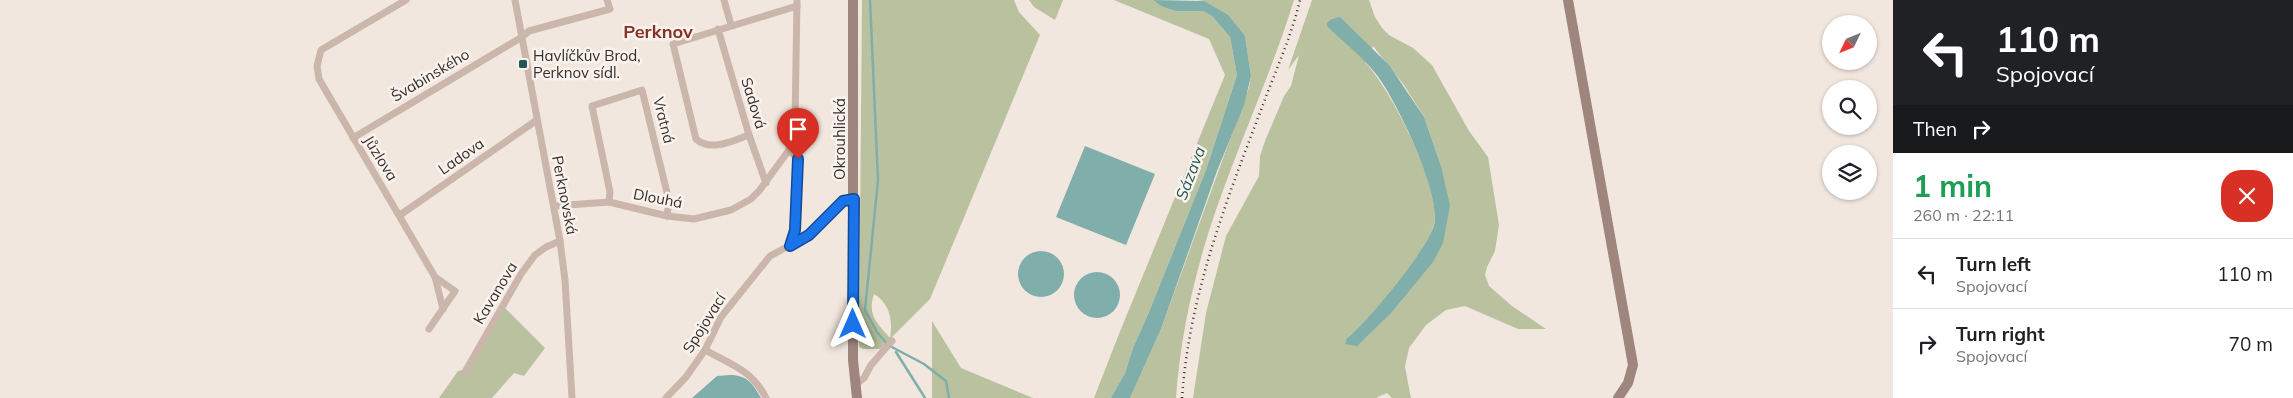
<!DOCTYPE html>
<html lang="en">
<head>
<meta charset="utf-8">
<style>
	:root { --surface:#fff; --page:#f6f6f6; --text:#202124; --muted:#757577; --line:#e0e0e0 }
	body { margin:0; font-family:Mulish,sans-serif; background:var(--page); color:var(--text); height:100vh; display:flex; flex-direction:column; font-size:19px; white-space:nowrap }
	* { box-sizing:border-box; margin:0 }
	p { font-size:16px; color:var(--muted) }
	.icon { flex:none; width:28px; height:28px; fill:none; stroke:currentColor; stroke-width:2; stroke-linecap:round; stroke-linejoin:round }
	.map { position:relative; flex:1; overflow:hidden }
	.drawer { display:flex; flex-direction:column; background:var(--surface); width:400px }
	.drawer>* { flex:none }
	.banner { background:#202124; color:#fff; overflow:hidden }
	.needle { width:32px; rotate:227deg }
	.tools { position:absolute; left:1822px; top:15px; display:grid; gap:10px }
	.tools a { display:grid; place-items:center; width:55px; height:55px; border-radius:50%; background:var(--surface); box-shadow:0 1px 4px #0004; font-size:25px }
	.pin { position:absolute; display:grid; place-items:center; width:42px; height:42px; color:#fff; margin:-51px -21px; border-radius:50% 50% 50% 0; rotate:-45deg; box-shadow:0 0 5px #0007 }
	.pin .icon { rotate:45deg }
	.me { position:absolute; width:55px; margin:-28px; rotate:0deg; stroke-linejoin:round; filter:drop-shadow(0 0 4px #0008) }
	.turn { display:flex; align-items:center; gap:18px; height:105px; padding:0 20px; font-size:22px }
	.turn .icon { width:65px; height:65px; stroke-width:2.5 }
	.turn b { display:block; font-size:35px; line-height:42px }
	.then { display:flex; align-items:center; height:48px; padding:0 20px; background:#0003; gap:10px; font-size:19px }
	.round { display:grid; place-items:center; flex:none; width:52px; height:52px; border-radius:20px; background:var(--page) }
	.overview { display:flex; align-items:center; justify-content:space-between; height:85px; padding:0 20px }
	h1 { font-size:30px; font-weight:700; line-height:38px; color:#1e9e55 }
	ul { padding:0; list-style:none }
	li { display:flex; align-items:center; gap:15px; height:70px; padding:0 20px; border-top:1px solid var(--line) }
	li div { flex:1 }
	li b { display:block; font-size:19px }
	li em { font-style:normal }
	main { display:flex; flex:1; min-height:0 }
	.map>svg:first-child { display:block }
</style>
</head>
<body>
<main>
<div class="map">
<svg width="1893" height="398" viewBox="0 0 1893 398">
	<rect width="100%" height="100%" fill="#f2e7df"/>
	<g fill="#b9c19f" fill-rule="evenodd">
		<path d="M862 0H1014L1019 12 1040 35 930 299 880 349H863L859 347ZM874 294C890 304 893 320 890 338 877 323 867 315 874 294Z"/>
		<polygon points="1029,0 1063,0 1055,20 1034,7"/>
		<polygon points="1114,0 1153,0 1161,6 1185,11 1203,11 1212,16 1230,37 1237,75 1206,170 1149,312 1133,348 1125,373 1111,398 1094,398 1119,334 1225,75 1209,39"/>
		<path d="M1197 0H1294C1270 78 1234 153 1209 231 1192 285 1180 341 1176 398H1130L1161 329 1249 87 1251 76 1245 36 1204 1Z"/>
		<path d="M1312 0H1369L1375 17 1382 28 1389 35 1413 48 1432 65 1469 131 1488 157 1499 225 1495 251 1487 267 1485 275 1489 286 1512 306 1546 329H1518L1465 306 1446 310 1426 325 1409 348 1405 367 1411 398H1392L1387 393 1376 398H1193L1206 313 1226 236 1259 176 1260 156 1265 141 1284 96 1291 86 1299 55 1288 70ZM1373 46 1404 85 1424 117 1441 166 1433 262 1345 344 1346 339C1368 322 1428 251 1434 224 1442 189 1390 88 1365 62Z"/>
		<polygon points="505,308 545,348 524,376 514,373 492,398 439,398 458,371 463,370"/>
		<polygon points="932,321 961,368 1033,398 932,398"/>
	</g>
	<g fill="#7faeab">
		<polygon points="1153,0 1204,1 1228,15 1245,36 1251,76 1244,105 1217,171 1161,329 1130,398 1111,398 1125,373 1133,348 1149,312 1206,170 1237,75 1230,37 1212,16 1203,11 1176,11 1161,6"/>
		<path d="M1340 17 1389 65 1424 117 1441 166 1450 206 1443 243 1433 262 1391 313 1357 346 1345 344 1346 339C1367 323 1428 249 1434 225 1442 195 1396 99 1376 74 1362 56 1343 42 1327 26V23L1332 19Z"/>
		<polygon points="1085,146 1155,174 1126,245 1056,217"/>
		<circle cx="1041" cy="274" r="23"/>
		<circle cx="1097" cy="295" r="23"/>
		<path d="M730 375C747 375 753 384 761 398H692L717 376Z"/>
	</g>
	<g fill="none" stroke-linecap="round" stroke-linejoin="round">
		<g stroke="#7faeab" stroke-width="2.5">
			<polyline points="870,0 878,180 865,310 877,332 888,345 924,364 946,381 949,398"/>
			<polyline points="896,352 925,398"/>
		</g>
		<g stroke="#cab6ab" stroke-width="7">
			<polyline points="406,0 321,50 317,66 319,79 435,277 455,291 429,329"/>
			<polyline points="515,0 560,241 565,280 572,398"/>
			<polyline points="724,0 731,25"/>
			<polyline points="718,29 749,135 766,183"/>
			<path d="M749 135C732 141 711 152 696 139L673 44 797 6"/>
			<polyline points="353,138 522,37 529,31 610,9 607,0"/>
			<polyline points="789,150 798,159 795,230 790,246"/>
			<polyline points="609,202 610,192 592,106 642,90 669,201 667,216"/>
			<polyline points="554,206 609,202 667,216 694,219 731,210 751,199 759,191 789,150 795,123 797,0"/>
			<polyline points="400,215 537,120"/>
			<polyline points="435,277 443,309"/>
			<path d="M705 350C730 364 752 370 766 398"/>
			<polyline points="465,372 521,274 535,255 546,247 560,241"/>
			<polyline points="855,385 864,378 871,365 892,341"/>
			<polyline points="666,398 686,377 705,350 721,317 770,256 809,235 843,201 854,199"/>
		</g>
		<g stroke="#9e857d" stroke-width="10">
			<polyline points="853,0 853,360 857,398"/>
			<polyline points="1568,0 1633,365 1628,383 1618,398"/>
		</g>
		<path stroke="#382d2a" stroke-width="2.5" stroke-dasharray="1 4" stroke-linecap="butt" d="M1182 398C1189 297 1225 204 1261 110 1274 74 1291 38 1300 0"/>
	</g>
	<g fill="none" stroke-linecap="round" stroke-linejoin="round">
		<g stroke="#114b97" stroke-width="12">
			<polyline id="route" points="798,159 795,230 790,246 809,235 843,201 854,199 853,324"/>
		</g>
		<use href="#route" stroke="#1a73e8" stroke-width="9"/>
	</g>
	<rect fill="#215856" stroke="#faf2ec" stroke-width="2" x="518" y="59" width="10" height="10" rx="2.5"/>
	<g text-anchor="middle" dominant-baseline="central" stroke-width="5" stroke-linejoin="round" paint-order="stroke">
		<g font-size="15" fill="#382d2a" stroke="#faf2ec" text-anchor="start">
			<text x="533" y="55">Havlíčkův Brod,<tspan x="533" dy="17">Perknov sídl.</tspan></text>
		</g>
		<g font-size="15" fill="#382d2a" stroke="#faf2ec">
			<text transform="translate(430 75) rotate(-31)">Švabinského</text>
			<text transform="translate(754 103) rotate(73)">Sadová</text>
			<text transform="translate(664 120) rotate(76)">Vratná</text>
			<text transform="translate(839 139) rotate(-90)">Okrouhlická</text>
			<text transform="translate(461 156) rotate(-35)">Ladova</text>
			<text transform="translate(381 158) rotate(58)">Jůzlova</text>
			<text transform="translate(565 195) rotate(79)">Perknovská</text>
			<text transform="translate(658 198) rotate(11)">Dlouhá</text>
			<text transform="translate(495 293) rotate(-59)">Kavanova</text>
			<text transform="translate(704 323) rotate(-58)">Spojovací</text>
		</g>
		<g font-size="16" font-style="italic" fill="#215856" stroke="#faf2ec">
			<text transform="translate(1190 173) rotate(-69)">Sázava</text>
		</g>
		<g font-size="18" font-weight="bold" fill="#843226" stroke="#faf2ec">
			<text x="658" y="31">Perknov</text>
		</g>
	</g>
</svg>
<div class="tools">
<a><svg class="needle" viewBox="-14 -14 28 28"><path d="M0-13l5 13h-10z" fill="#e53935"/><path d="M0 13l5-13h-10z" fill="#757577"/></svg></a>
<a><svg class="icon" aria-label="search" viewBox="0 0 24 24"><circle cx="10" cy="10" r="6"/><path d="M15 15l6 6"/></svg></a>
<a><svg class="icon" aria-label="layers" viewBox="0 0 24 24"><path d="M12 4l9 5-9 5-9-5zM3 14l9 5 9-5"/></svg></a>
</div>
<div class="pin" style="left:798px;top:159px;background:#d93025"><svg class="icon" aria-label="arrive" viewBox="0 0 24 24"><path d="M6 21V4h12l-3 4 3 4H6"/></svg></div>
<svg class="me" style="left:853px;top:324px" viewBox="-20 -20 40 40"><path d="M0-17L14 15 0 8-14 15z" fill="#1a73e8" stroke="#fff" stroke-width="4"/></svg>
</div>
<section class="drawer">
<div class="banner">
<div class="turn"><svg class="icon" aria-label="left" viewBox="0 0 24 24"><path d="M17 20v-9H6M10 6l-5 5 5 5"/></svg><div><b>110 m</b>Spojovací</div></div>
<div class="then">Then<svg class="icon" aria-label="right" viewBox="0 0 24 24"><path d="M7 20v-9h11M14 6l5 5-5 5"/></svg></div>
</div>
<div class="overview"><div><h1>1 min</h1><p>260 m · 22:11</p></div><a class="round" style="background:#d93025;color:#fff"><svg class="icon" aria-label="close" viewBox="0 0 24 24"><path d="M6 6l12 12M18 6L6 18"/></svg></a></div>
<ul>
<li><svg class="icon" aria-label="left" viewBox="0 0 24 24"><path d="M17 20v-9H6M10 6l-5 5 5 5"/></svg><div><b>Turn left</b><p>Spojovací</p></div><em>110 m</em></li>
<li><svg class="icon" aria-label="right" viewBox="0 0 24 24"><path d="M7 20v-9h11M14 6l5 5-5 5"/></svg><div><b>Turn right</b><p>Spojovací</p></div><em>70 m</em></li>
</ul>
</section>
</main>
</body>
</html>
